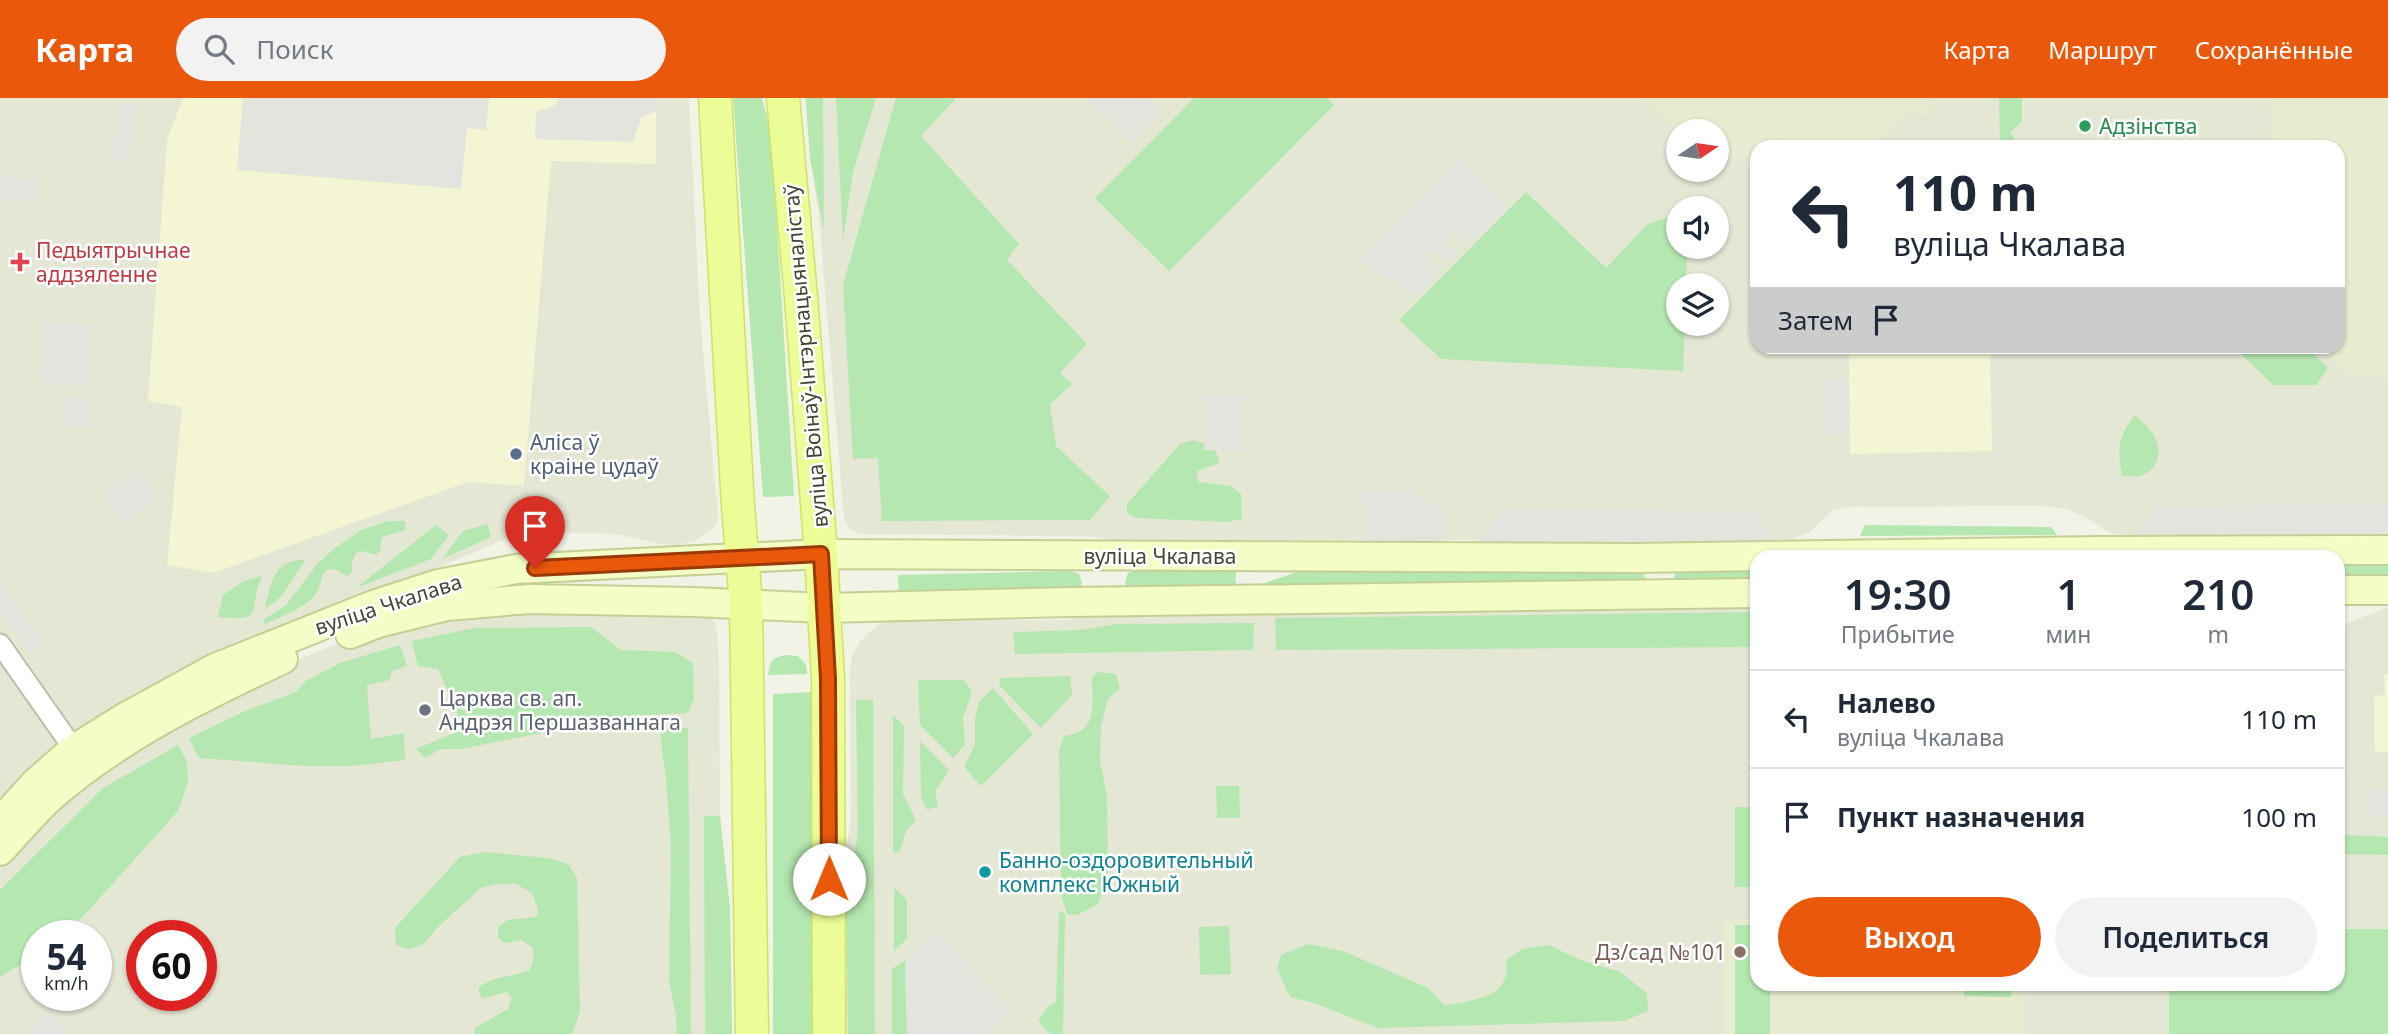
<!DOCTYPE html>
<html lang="ru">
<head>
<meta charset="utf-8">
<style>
	:root { --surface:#fff; --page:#f2f2f3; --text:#1f2937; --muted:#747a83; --line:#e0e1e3; --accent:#ea580c }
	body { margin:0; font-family:"Noto Sans",sans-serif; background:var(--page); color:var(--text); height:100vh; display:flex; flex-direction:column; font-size:26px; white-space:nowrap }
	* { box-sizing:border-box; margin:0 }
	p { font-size:23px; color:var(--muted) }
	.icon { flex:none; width:38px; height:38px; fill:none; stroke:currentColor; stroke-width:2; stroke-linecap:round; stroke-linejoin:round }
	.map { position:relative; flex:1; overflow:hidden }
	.panel { position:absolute; left:1750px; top:452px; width:595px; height:441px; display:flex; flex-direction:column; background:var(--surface); border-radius:21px; box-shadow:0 2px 5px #0004 }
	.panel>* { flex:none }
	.banner { position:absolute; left:1750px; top:42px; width:595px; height:214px; border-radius:21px; box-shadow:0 2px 5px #0004; background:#fff; color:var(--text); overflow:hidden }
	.needle { width:46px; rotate:77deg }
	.controls { position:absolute; left:1666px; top:21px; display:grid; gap:14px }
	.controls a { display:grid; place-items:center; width:63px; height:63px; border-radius:50%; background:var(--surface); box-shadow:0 2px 5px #0004; font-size:35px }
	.speed { position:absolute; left:21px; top:822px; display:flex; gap:14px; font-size:35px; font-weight:700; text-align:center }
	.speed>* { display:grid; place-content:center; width:91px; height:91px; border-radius:50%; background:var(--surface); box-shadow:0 2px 5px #0004; line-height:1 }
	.speed small { font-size:18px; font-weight:400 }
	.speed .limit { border:10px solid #d22; background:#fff; color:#111 }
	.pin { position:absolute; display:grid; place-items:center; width:60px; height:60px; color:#fff; margin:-72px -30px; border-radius:50% 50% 50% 0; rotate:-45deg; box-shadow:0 0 7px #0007 }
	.pin .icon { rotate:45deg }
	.me { position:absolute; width:77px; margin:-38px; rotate:0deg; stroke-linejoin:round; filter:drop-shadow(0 0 5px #0008) }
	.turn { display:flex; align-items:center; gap:24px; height:147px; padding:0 28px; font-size:32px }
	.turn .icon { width:91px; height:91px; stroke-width:2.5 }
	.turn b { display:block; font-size:49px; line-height:60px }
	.then { display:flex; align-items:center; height:66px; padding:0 28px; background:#0003; gap:14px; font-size:26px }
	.eta { display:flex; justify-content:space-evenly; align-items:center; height:119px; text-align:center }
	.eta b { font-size:42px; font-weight:600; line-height:49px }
	.primary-button { display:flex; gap:14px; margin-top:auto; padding:14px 28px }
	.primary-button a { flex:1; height:80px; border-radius:42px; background:var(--accent); color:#fff; font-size:28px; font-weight:600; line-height:80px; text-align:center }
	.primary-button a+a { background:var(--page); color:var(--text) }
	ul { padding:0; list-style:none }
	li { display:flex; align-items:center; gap:21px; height:98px; padding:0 28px; border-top:2px solid var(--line) }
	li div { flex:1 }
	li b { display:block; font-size:26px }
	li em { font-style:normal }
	header { display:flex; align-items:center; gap:42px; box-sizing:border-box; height:98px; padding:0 35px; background:var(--accent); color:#fff }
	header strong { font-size:33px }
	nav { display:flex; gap:38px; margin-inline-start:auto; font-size:24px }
	.search { width:490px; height:63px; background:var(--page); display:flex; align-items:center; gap:18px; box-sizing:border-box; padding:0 24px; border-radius:38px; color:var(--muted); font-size:26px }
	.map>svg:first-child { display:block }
</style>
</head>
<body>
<header>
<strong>Карта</strong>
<div class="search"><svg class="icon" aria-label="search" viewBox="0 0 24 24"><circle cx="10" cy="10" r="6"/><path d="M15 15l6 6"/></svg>Поиск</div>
<nav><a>Карта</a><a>Маршрут</a><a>Сохранённые</a></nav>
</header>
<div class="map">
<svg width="2388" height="936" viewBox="0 0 2388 936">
	<rect width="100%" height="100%" fill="#f1f3e6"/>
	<g fill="#e4e7d4" fill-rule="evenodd">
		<polygon points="0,0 689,0 700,219 718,419 715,429 694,443 677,447 660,446 616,436 552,434 512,438 429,474 0,705"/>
		<path d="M805 0H2388V435L2124 438 2108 434 2090 422 2068 411 2039 408 1846 409 1833 412 1809 435 1791 441 1111 443 1097 439 1082 438 860 436 849 430 844 420 819 120 809 48ZM1678 33H1717V72H1678ZM1757 49H2338V248H1757ZM1678 110H1717V149H1678ZM1678 187H1717V226H1678Z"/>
		<polygon points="1757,508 1757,886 2338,886 2338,529 2388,509 2388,936 842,936 842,781 851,721 850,573 852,558 859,545 869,534 880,526 892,522 1067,522 1099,516"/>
		<path d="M460 513 706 515 714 524 717 535 719 563 720 718 730 812 732 936H0V765L90 680 254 582 321 552 382 530ZM37 838H96V898H37ZM142 838H201V898H142Z"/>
	</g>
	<g fill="#f4f5d2">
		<polygon points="183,0 656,0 656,66 551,63 524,388 468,384 213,475 167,467 182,309 148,303 167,42"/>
		<polygon points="1849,249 1990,249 1992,353 1850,356"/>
		<polygon points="2384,576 2388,576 2388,654 2375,654 2374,598 2385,597"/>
	</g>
	<g fill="#e7ecd0">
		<polygon points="1642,0 1925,0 1934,8 1924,19 1913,9 1874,49 1757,49 1757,70 1747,70 1747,61 1717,61 1717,33 1678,35"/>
		<polygon points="2271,0 2388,0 2388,279 2352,279 2319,249 2338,248 2338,49 2269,49"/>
		<polygon points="1757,821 1757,886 2025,886 2025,936 1724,936 1723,822"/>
	</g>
	<g fill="#b5e7b0">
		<polygon points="733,0 762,0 771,35 794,398 763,399"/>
		<polygon points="806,0 823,0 824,133 810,60"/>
		<polygon points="836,0 876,0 853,74 843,142"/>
		<polygon points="896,0 956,0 921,38 1019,146 1007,162 1087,246 1060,275 1072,286 1050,306 1056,348 1110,398 1090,422 882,423 878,360 853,361 843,187"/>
		<polygon points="1194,0 1327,0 1334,7 1169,173 1095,100"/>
		<polygon points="1999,0 2022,0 2022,23 2010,35 2015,41 2014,49 2000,49"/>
		<polygon points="1526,94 1606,170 1648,126 1678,116 1678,149 1687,149 1686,187 1678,187 1678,226 1685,226 1683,273 1441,261 1399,222"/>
		<polygon points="2241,249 2306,249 2328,270 2316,287 2273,287 2240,255"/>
		<path d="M2135 317C2140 322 2147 327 2151 333 2163 349 2161 373 2139 378 2134 379 2127 378 2122 377 2117 351 2118 338 2135 317Z"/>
		<polygon points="1194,342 1214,349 1219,362 1217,366 1197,373 1198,384 1230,388 1241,396 1242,421 1227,424 1136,420 1127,415 1127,406 1180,346"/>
		<path d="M388 423H405L406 432 382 439 380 453 376 457 362 453 356 455 352 464V474L347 478 336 472 328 471C319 478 322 488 316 496 306 510 278 520 263 527L264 521 286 507 318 465 335 450 361 432Z"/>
		<polygon points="488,426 491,439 442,461 463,433"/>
		<polygon points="436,427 449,437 431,461 356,490"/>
		<polygon points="1865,427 2051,429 2057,437 1860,438"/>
		<path d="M306 461 281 499 265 511C268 498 271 476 283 468 289 463 299 462 306 461Z"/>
		<rect x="2338" y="466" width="50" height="21"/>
		<polygon points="1757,469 1757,491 1678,487 1674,480 1677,472"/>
		<polygon points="1138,472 1236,472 1235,495 1128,493 1125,484 1128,475"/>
		<polygon points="1303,472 1642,472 1645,480 1642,487 1262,490 1262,486"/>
		<polygon points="1070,473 1079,476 1082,485 1079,492 899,499 898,477"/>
		<path d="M262 478C247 511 267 525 218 519L223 497 244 483Z"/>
		<polygon points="1757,514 1757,549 1276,552 1275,520"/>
		<polygon points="1254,525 1253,552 1015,556 1013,534 1082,532 1116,526"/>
		<polygon points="591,529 621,552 675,554 693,565 694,600 688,615 627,618 461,651 441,651 425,660 416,651 464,631 438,571 418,568 412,543 475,530"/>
		<polygon points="400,547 407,568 392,573 390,582 367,587 371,641 404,635 405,662 352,668 305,668 199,660 189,640 243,614 296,594 306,583 340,565"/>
		<path d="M786 557 798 558 806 567 807 576 768 577C770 563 772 559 786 557Z"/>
		<path d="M1098 574 1116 576 1120 590 1108 601 1101 629 1100 664 1107 697 1108 778 1098 806 1077 817 1067 816 1061 796 1059 652 1064 638C1099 634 1092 607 1092 579Z"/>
		<polygon points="1070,578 1072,597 1041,630 1000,588 999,580"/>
		<polygon points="918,582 964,582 972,594 963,619 965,647 953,660 920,627"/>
		<polygon points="993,590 1033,636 981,688 964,669 975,647 975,620 979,604"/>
		<polygon points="811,594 812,936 773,936 773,596"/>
		<polygon points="856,602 873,602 875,936 848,936 846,803 858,734"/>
		<polygon points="893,617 904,628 903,696 916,722 906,733 900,753 893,756"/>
		<polygon points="671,630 688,630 691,936 677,936 676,917 669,883 671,751 666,681 660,636"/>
		<polygon points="920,643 949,672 935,694 938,708 927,712 921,699"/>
		<polygon points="178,647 187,664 188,684 178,713 89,812 63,838 37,838 37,857 0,879 0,792 103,690"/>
		<polygon points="1216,688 1239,688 1240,720 1217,720"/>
		<polygon points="1757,709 1757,789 1735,789 1735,709"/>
		<polygon points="704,718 720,718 730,812 732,936 705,936"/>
		<polygon points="2344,737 2388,739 2388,757 2339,756 2338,740"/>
		<path d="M485 754 548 760 568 766 577 780 580 913 572 936H474L475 930 508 911 512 900 506 894 482 901 478 890C493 878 512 879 530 872L534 860 532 849 521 842 505 845 498 840V829L507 822 537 819 538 811 532 795 516 786H496L481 790 441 826 422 847 409 851 396 847 395 830 460 759Z"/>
		<polygon points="894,790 907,802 907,841 894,853"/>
		<polygon points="1059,813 1065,816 1063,936 1050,936 1038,923 1049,908 1056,904"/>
		<polygon points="1735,827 1757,827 1757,886 1770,886 1770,936 1735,936"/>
		<polygon points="1229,828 1231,876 1200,877 1199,829"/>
		<polygon points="2338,831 2388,831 2388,936 2169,936 2169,886 2338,886"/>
		<path d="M1308 846 1343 853 1428 890 1445 908C1474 901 1512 901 1506 862L1522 851 1548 847 1583 863 1620 874 1647 895 1648 913 1624 923 1378 930 1314 905 1290 899 1277 871 1281 857Z"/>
		<polygon points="905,862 907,936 892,936 892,871"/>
		<polygon points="1964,886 2011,886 2011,899 1964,898"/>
	</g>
	<g fill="#e4e4de">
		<polygon points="243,0 489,0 486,32 467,30 461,91 237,72"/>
		<polygon points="558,0 657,0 656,13 641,20 633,44 535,41 536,14 555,8"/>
		<polygon points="1087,0 1146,0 1161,15 1132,44"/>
		<polygon points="120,5 136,7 128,63 112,61"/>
		<polygon points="1460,60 1507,110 1468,148 1453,134 1444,144 1458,158 1451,165 1436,152 1428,160 1441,174 1417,198 1360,162"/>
		<polygon points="0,78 39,81 37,104 0,101"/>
		<polygon points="43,224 91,226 89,288 41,285"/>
		<polygon points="1823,280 1848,280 1848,337 1824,337"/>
		<polygon points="1205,296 1244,297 1243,353 1204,352"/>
		<polygon points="67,299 91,301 93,330 66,329"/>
		<polygon points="140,373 156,400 125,426 106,397 120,379"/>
		<polygon points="1406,391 1443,411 1444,444 1365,447 1363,394"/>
		<polygon points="2388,405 2388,436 2135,439 2155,409"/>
		<polygon points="1502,411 1756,413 1778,451 1472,451"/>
		<polygon points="0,485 45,546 31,557 0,514"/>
		<polygon points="2388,691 2388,718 2369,719 2370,692"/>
		<polygon points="936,833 1011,913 986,936 907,936 905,862"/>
		<polygon points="47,912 66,932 62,936 23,936"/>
	</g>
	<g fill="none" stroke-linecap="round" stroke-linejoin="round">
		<g stroke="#bcbea9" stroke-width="23">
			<polyline id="street" points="0,546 80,660"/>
		</g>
		<g stroke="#c5cf94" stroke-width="32">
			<g id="secondary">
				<polyline points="2338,492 2388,492"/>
				<polyline points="350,536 378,525 447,508 529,501 694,504 824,510 1071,504 1757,495"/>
				<polyline points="0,724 35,685 74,651 122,621 215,570 373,507 438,486 516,471 821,456 1635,460 2100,453 2388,452"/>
				<path d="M0 753C17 735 33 715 52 698 120 639 202 599 283 561"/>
			</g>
		</g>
		<g stroke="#d0e266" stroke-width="35">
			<g id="primary">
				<polyline points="715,0 738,408 746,506 752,936"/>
				<polyline points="783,0 801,199 821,456 828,581 829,936"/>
			</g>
		</g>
		<use href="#street" stroke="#fff" stroke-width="19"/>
		<use href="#secondary" stroke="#f2fec6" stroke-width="28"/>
		<use href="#primary" stroke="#ecfc96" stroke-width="32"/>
	</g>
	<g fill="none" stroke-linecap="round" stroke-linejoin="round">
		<g stroke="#983908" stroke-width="18">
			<polyline id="route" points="535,470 821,456 828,581 829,781"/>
		</g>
		<use href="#route" stroke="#ea580c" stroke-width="12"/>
	</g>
	<circle fill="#2e9e5b" stroke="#fff" stroke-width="2.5" cx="2085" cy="28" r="7"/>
	<path fill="#e0444e" stroke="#fff" stroke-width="2.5" d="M16.5 153.5h7v7h7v7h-7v7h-7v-7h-7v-7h7z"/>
	<circle fill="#5c6f8a" stroke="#fff" stroke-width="2.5" cx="516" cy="356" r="7"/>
	<circle fill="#6b7280" stroke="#fff" stroke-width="2.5" cx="425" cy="612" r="7"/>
	<circle fill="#0f9aa8" stroke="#fff" stroke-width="2.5" cx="985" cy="774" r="7"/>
	<circle fill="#8d6e63" stroke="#fff" stroke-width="2.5" cx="1740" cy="854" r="7"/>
	<g text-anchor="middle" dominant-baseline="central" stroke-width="5" stroke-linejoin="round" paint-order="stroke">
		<g font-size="21" fill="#27864d" stroke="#fff" text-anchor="start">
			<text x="2099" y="28">Адзінства</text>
		</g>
		<g font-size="21" fill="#be3a42" stroke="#fff" text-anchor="start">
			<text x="36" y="152">Педыятрычнае<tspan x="36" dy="24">аддзяленне</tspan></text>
		</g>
		<g font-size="21" fill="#454636" stroke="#fff">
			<text transform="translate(805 258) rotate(-95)">вуліца Воінаў-Інтэрнацыяналістаў</text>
			<text x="1160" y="458">вуліца Чкалава</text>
			<text transform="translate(388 506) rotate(-18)">вуліца Чкалава</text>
		</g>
		<g font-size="21" fill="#4e5e75" stroke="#fff" text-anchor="start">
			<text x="530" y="344">Аліса ў<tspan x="530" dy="24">краіне цудаў</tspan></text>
		</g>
		<g font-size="21" fill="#5b616d" stroke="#fff" text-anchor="start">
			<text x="439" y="600">Царква св. ап.<tspan x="439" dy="24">Андрэя Першазваннага</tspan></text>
		</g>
		<g font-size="21" fill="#0d838f" stroke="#fff" text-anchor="start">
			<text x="999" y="762">Банно-оздоровительный<tspan x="999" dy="24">комплекс Южный</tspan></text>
		</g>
		<g font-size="21" fill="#785e54" stroke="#fff" text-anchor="end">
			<text x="1726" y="854">Дз/сад №101</text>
		</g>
	</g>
</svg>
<div class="controls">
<a><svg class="needle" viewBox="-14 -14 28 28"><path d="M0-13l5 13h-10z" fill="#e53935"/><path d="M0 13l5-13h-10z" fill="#747a83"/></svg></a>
<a><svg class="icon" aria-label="sound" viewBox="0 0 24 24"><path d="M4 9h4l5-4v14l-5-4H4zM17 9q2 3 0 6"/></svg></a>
<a><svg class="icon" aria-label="layers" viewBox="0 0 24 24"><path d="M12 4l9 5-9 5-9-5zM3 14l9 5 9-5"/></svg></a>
</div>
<div class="speed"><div>54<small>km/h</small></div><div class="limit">60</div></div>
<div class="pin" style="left:535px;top:470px;background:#d93025"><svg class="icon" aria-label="arrive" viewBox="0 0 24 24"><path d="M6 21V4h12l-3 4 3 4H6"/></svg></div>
<svg class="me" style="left:829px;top:781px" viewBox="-20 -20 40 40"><circle r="19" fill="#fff"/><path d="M0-13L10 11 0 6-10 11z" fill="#ea580c"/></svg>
<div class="banner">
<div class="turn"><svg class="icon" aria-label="left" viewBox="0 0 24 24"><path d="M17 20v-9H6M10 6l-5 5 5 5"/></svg><div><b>110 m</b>вуліца Чкалава</div></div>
<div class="then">Затем<svg class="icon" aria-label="arrive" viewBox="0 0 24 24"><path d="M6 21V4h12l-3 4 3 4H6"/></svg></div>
</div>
<section class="panel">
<div class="eta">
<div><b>19:30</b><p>Прибытие</p></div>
<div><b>1</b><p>мин</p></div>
<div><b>210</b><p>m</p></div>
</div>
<ul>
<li><svg class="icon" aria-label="left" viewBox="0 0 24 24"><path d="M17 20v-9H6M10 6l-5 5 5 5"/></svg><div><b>Налево</b><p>вуліца Чкалава</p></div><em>110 m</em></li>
<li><svg class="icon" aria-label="arrive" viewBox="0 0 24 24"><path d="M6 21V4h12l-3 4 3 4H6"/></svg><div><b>Пункт назначения</b></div><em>100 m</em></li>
</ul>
<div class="primary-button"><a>Выход</a><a>Поделиться</a></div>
</section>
</div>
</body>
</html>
